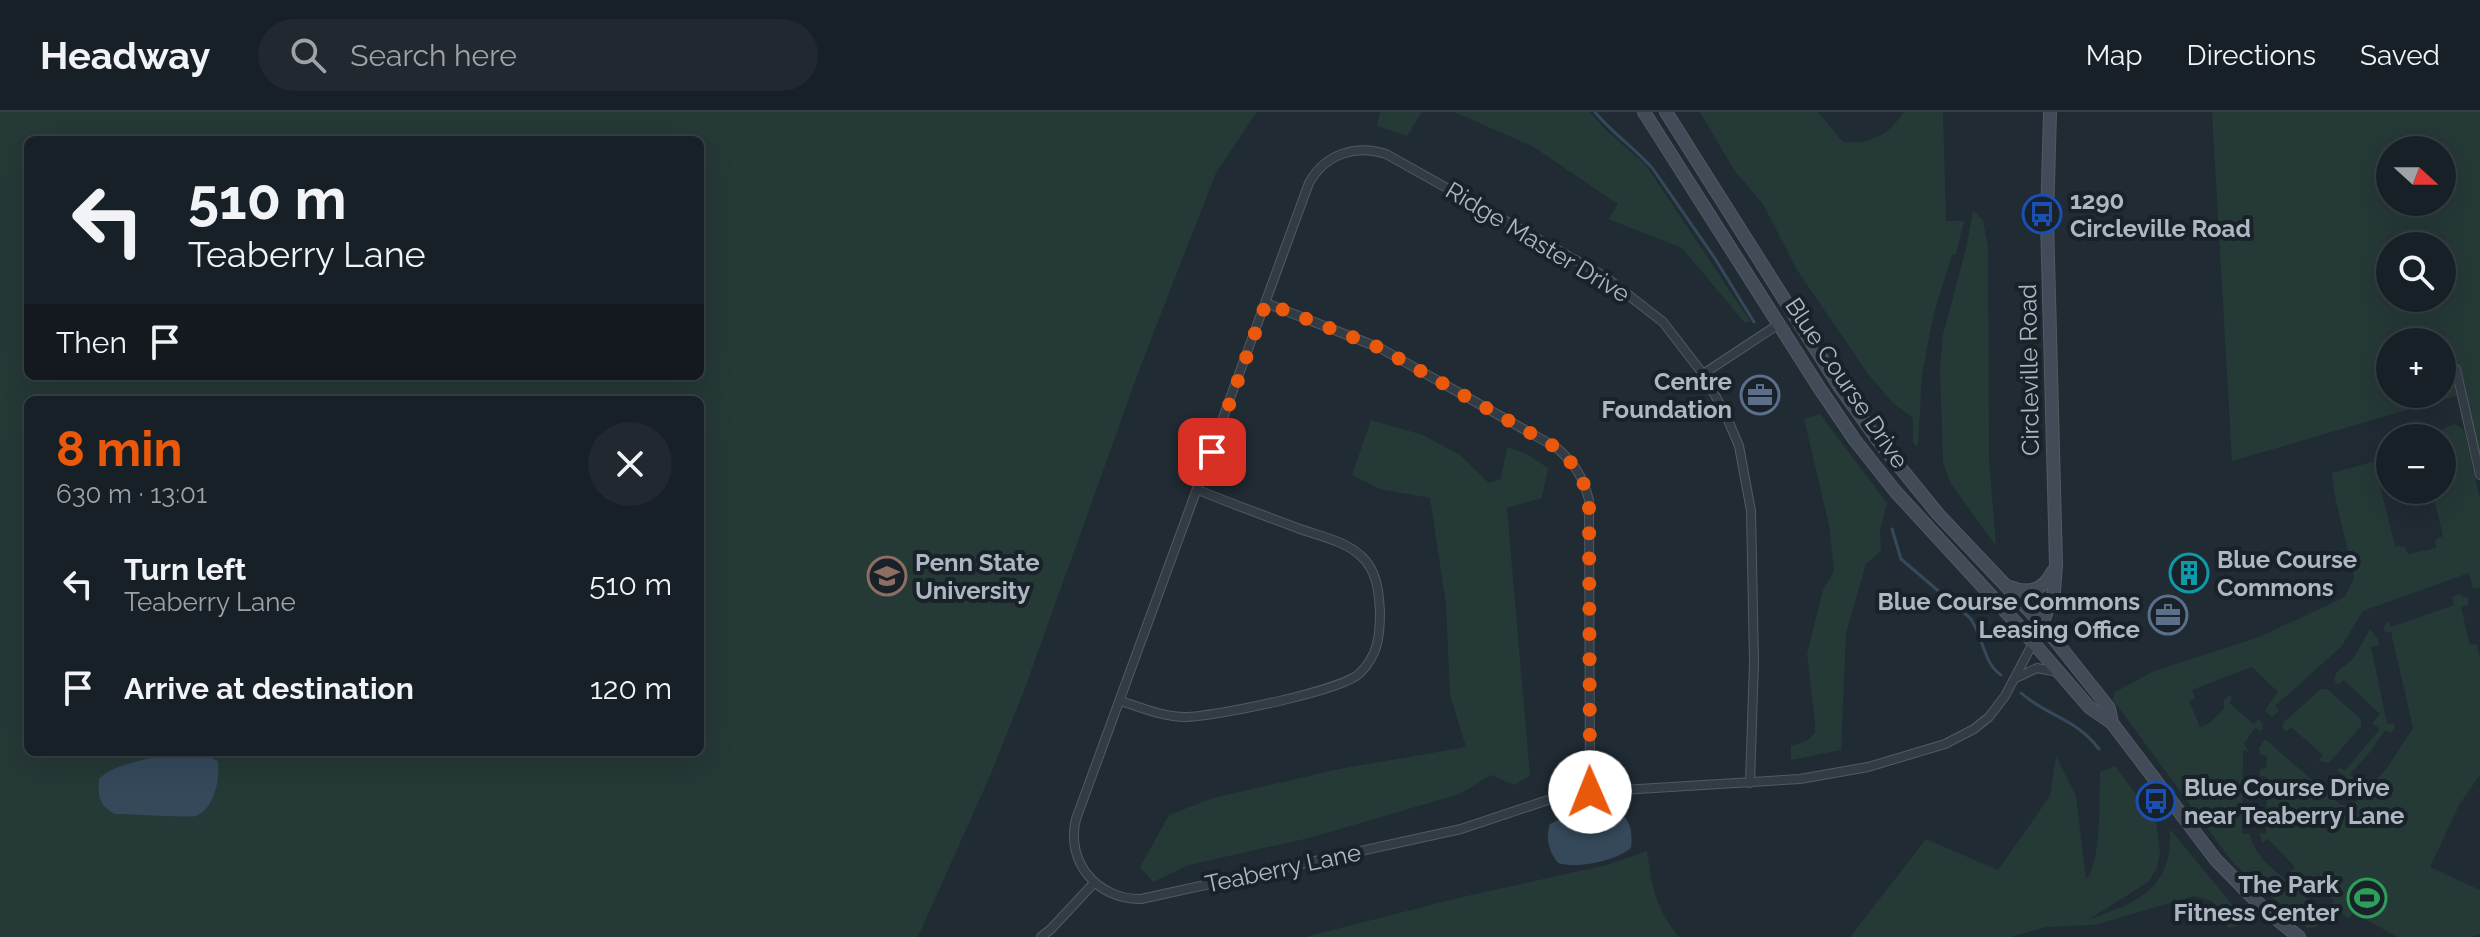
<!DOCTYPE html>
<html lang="en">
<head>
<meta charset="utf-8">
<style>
	:root { --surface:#182027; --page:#21282f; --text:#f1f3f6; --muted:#9fa3a7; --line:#363e44; --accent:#ea580c }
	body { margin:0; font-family:Raleway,sans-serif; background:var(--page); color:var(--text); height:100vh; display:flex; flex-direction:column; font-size:30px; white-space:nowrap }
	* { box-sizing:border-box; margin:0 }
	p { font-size:26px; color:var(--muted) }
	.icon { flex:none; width:44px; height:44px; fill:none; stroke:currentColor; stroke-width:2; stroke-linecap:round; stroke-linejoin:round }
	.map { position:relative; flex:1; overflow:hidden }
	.panel { position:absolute; left:24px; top:284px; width:680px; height:360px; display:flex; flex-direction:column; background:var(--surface); border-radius:12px; box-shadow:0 8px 32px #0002,0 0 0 2px var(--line) }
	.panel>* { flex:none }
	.guide { position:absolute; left:24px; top:24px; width:680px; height:244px; border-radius:12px; box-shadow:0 8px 32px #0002,0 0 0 2px var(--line); background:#182027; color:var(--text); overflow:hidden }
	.needle { width:52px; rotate:111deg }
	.fabs { position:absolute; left:2376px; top:24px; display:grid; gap:16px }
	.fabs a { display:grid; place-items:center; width:80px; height:80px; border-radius:50%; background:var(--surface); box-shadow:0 8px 32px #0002,0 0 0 2px var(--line); font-size:40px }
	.pin { position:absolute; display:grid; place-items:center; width:68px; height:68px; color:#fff; margin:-34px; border-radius:16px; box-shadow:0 4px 12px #0006 }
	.me { position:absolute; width:88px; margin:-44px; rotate:359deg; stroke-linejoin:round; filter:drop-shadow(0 0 6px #0008) }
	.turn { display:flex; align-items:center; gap:28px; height:168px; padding:0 32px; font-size:36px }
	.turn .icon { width:104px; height:104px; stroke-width:2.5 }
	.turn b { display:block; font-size:56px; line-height:68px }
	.then { display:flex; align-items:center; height:76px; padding:0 32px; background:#0003; gap:16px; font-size:30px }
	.round { display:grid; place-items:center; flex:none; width:84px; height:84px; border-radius:42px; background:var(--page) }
	.overview { display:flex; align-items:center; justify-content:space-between; height:136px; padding:0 32px }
	h1 { font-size:48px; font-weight:700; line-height:60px; color:var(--accent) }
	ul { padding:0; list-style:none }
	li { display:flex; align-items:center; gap:24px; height:104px; padding:0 32px }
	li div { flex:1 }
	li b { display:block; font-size:30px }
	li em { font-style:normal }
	header { display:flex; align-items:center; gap:48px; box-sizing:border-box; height:112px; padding:0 40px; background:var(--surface); border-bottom:2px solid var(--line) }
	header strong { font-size:38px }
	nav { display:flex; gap:44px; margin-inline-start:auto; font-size:28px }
	.search { width:560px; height:72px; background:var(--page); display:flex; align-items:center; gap:20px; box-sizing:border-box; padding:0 28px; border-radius:44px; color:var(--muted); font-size:30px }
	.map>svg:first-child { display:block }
</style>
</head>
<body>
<header>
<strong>Headway</strong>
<div class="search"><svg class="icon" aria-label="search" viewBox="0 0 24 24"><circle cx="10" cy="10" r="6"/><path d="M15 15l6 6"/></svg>Search here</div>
<nav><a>Map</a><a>Directions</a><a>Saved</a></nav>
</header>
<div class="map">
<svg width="2480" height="825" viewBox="0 0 2480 825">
	<rect width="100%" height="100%" fill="#202b34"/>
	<g fill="#253937" fill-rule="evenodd">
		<path d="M0 0H1257L1216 61 1141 253 1024 579 990 664 918 825H0ZM28 28H700V264H28ZM28 288H700V640H28Z"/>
		<polygon points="1380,0 1422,0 1407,24 1377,14"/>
		<polygon points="1454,0 1590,0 1606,18 1646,53 1750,209 1745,211 1682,136 1608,107 1618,92 1532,34"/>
		<path d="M1700 0H1818L1843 30C1871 33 1889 22 1904 0H1943L1946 109H1964L1956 142 1952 143 1934 201 1922 262 1918 335 1913 331V306L1893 291 1868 262 1797 158 1763 92 1734 58Z"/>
		<path d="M2212 0H2480V363L2462 282 2232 349ZM2390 38H2442V90H2390ZM2390 134H2442V186H2390ZM2390 230H2442V282H2390Z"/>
		<polygon points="1973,99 1983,108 1988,136 1989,347 1996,434 1951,372 1943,351 1940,257 1943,223 1966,136"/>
		<polygon points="1820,302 1887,391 1880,418 1881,439 1866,452 1846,521 1841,638 1791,648 1791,634 1808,628 1815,621 1815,608 1807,542 1823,478 1834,459 1829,413 1804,307"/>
		<polygon points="1371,308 1423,323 1460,343 1489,371 1501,367 1507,335 1525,341 1548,356 1542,386 1507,396 1530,664 1514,673 1491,663 1460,682 1309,726 1189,753 1153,770 1140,755 1169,703 1213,686 1339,657 1466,635 1450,583 1446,492 1430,386 1380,377 1352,363"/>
		<path d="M2455 312 2464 318 2480 387V476L2473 477 2469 461 2363 499 2341 535 2275 594 2279 599 2272 605 2265 598 2278 580 2252 555 2192 578 2195 586 2189 589 2200 615 2208 612 2224 597V588L2229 583 2232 586 2229 591 2254 612 2258 607 2263 612 2262 618 2260 619 2255 616 2244 632 2249 640 2243 638 2242 722H2250C2256 758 2310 775 2322 807L2316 815 2307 816 2233 751 2113 588 2115 580 2154 559 2259 525 2345 485 2354 465 2334 380 2332 361 2379 348 2386 358 2377 362 2395 434 2405 435 2408 442 2436 436 2435 428 2443 424 2432 378H2442V326H2418Z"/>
		<polygon points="2459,482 2468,486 2468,493 2461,495 2470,533 2477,532 2480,546 2480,663 2459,693 2430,755 2480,778 2480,822 2472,825 2398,825 2353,801 2349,807 2331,794 2334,789 2305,764 2299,769 2290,761 2295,755 2268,727 2262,731 2260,721 2266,721 2267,665 2260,664 2260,657 2266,656 2267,644 2260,642 2259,636 2265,627 2341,693 2355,691 2387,656 2413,616 2391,520 2385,520 2383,515 2388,509 2391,515 2454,493 2452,485"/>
		<polygon points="2370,517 2378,527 2379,533 2371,535 2387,612 2394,611 2395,616 2391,621 2385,618 2370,640 2350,662 2354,667 2347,672 2340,667 2345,664 2337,659 2339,655 2345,659 2380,617 2372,611 2380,602 2344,568 2338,573 2334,568 2337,560 2353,547"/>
		<polygon points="2321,577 2327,577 2361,607 2361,614 2329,651 2318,649 2323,643 2291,615 2286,620 2282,614 2285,609"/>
		<path d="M2056 644 2076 684 2086 767C2102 753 2099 683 2100 660L2115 654 2156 709 2160 741 2157 756 2148 770 2088 808C2139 789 2172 779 2170 717L2235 796 2239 814 2228 816 2219 797 2212 789 2194 784 2095 813 2045 815 2012 825H1850L1926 727 1998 758 2050 684Z"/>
		<path d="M1647 739C1653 779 1654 792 1679 825H1305L1462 785 1607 753Z"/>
	</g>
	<g fill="#35495b">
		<path d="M178 640H199L218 649C220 666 215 696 196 704 190 706 129 702 115 702 100 694 97 684 99 667 115 650 154 647 178 640Z"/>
		<path d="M1612 698C1630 702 1633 719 1631 736 1615 749 1578 757 1558 751 1549 740 1545 726 1550 712L1558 708Z"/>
	</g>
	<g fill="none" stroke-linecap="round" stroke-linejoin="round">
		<g stroke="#35495b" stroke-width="3">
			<path d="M1595 0C1612 21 1635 36 1653 57L1714 145 1754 210"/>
			<path d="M1892 417 1901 447 1970 506C1983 523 1983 551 2001 563"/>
			<path d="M2021 581C2047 604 2077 607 2099 637"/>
		</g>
		<g stroke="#515a63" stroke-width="10">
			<g id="street">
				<path d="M1266 191 1380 236 1557 336C1575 352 1583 365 1589 388L1590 680"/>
				<polyline points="2456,257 2480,363"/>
				<polyline points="1703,262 1779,212"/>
				<polyline points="2018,565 2037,556 2058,560"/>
				<path d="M1120 589C1141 595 1163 605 1185 605 1213 605 1342 579 1360 561 1378 543 1380 524 1380 500 1379 480 1377 458 1361 444 1345 429 1320 424 1300 417 1266 404 1232 392 1198 378"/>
				<path d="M1750 671 1754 550 1751 399 1739 334 1725 301 1703 262 1663 210 1604 164 1386 42C1356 32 1325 42 1309 71L1076 707C1065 750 1098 788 1141 787L1461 717 1557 685 1590 680 1800 667 1868 655 1945 632 1974 617 1989 605 2005 584 2033 531"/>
				<polyline points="1041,825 1051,817 1094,771"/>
			</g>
		</g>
		<g stroke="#515a63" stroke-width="14">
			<g id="secondary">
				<polyline points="1644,0 1818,274 1854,327 1895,379 2018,513 2089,595 2112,611 2216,748 2264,797 2299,825"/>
				<polyline points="1666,0 1839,274 1877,327 1938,402 2043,513 2109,596 2112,611"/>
				<path d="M2010 475C2029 483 2044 478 2053 459"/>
				<polyline points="2040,518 2054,480 2056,452 2047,108 2050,0"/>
			</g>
		</g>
		<use href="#street" stroke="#333c45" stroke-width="8"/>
		<use href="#secondary" stroke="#424c58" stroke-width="12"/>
	</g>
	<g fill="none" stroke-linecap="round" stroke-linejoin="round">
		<path stroke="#ea580c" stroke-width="14" stroke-dasharray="0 25.2" d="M1212 340 1266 191 1380 236 1557 336C1574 352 1583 365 1589 388L1590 680"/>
	</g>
	<defs>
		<g id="bus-ring" transform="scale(2)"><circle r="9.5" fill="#192129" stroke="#1a4fb4" stroke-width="1.5"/><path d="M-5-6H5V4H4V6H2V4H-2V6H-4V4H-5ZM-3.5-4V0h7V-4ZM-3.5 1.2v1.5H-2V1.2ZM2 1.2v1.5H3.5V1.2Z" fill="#1a4fb4"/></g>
		<g id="office-ring" transform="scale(2)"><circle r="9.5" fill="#192129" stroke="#5c6f8a" stroke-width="1.5"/><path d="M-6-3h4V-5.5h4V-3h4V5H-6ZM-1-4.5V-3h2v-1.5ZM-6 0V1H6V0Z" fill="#5c6f8a"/></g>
		<g id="building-ring" transform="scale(2)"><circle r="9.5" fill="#192129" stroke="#0f9aa8" stroke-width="1.5"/><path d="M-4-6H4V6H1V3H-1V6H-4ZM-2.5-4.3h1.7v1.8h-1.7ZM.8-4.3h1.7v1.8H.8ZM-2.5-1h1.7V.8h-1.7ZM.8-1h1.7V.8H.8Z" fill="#0f9aa8"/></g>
		<g id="university-ring" transform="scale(2)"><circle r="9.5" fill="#192129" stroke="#8d6e63" stroke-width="1.5"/><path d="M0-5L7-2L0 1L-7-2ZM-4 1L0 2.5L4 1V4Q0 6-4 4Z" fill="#8d6e63"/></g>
		<g id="stadium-ring" transform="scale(2)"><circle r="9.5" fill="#192129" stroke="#2e9e5b" stroke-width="1.5"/><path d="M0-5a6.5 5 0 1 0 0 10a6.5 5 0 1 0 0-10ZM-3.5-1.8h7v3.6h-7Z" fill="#2e9e5b"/></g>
	</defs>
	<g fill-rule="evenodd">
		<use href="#bus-ring" x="2042" y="102"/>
		<use href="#office-ring" x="1760" y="283"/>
		<use href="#building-ring" x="2189" y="461"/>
		<use href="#university-ring" x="887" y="464"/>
		<use href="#office-ring" x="2168" y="503"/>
		<use href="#bus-ring" x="2156" y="689"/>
		<use href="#stadium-ring" x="2367" y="786"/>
	</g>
	<g text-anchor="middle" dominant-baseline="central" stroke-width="8" stroke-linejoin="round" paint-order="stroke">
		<g font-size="24" font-weight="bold" fill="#adb7c2" stroke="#192129" text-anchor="start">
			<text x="2070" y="88">1290<tspan x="2070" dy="28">Circleville Road</tspan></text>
			<text x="1732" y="269" text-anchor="end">Centre<tspan x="1732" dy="28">Foundation</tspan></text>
			<text x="2217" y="447">Blue Course<tspan x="2217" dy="28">Commons</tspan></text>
			<text x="915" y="450">Penn State<tspan x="915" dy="28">University</tspan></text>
			<text x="2140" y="489" text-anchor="end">Blue Course Commons<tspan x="2140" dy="28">Leasing Office</tspan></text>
			<text x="2184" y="675">Blue Course Drive<tspan x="2184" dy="28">near Teaberry Lane</tspan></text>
			<text x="2339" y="772" text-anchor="end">The Park<tspan x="2339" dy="28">Fitness Center</tspan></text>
		</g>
		<g font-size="24" fill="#adb7c2" stroke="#192129">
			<text transform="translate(1538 130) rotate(31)">Ridge Master Drive</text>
			<text transform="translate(2029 258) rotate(-91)">Circleville Road</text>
			<text transform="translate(1847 271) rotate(56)">Blue Course Drive</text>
			<text transform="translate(1283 756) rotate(-12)">Teaberry Lane</text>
		</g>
	</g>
</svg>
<div class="fabs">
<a><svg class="needle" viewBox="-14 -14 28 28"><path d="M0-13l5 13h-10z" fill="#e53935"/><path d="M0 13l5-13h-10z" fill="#9fa3a7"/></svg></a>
<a><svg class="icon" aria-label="search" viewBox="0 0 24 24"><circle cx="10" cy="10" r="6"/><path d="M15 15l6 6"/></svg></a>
<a>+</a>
<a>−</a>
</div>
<div class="pin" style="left:1212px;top:340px;background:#d93025"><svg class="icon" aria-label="arrive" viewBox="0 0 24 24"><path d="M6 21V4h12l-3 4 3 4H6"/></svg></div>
<svg class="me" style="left:1590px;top:680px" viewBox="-20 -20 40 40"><circle r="19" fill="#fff"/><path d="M0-13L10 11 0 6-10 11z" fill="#ea580c"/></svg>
<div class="guide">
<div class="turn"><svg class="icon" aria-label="left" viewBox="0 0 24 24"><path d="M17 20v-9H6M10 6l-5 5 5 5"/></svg><div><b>510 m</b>Teaberry Lane</div></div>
<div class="then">Then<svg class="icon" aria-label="arrive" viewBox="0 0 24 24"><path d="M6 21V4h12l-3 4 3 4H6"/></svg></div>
</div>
<section class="panel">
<div class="overview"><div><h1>8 min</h1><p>630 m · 13:01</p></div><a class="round"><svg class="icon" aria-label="close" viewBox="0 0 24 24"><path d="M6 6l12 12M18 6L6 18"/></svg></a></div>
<ul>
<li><svg class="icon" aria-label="left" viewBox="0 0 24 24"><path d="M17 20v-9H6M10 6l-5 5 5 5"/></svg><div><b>Turn left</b><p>Teaberry Lane</p></div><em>510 m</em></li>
<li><svg class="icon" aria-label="arrive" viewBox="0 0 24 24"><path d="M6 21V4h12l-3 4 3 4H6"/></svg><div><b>Arrive at destination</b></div><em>120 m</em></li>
</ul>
</section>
</div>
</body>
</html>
